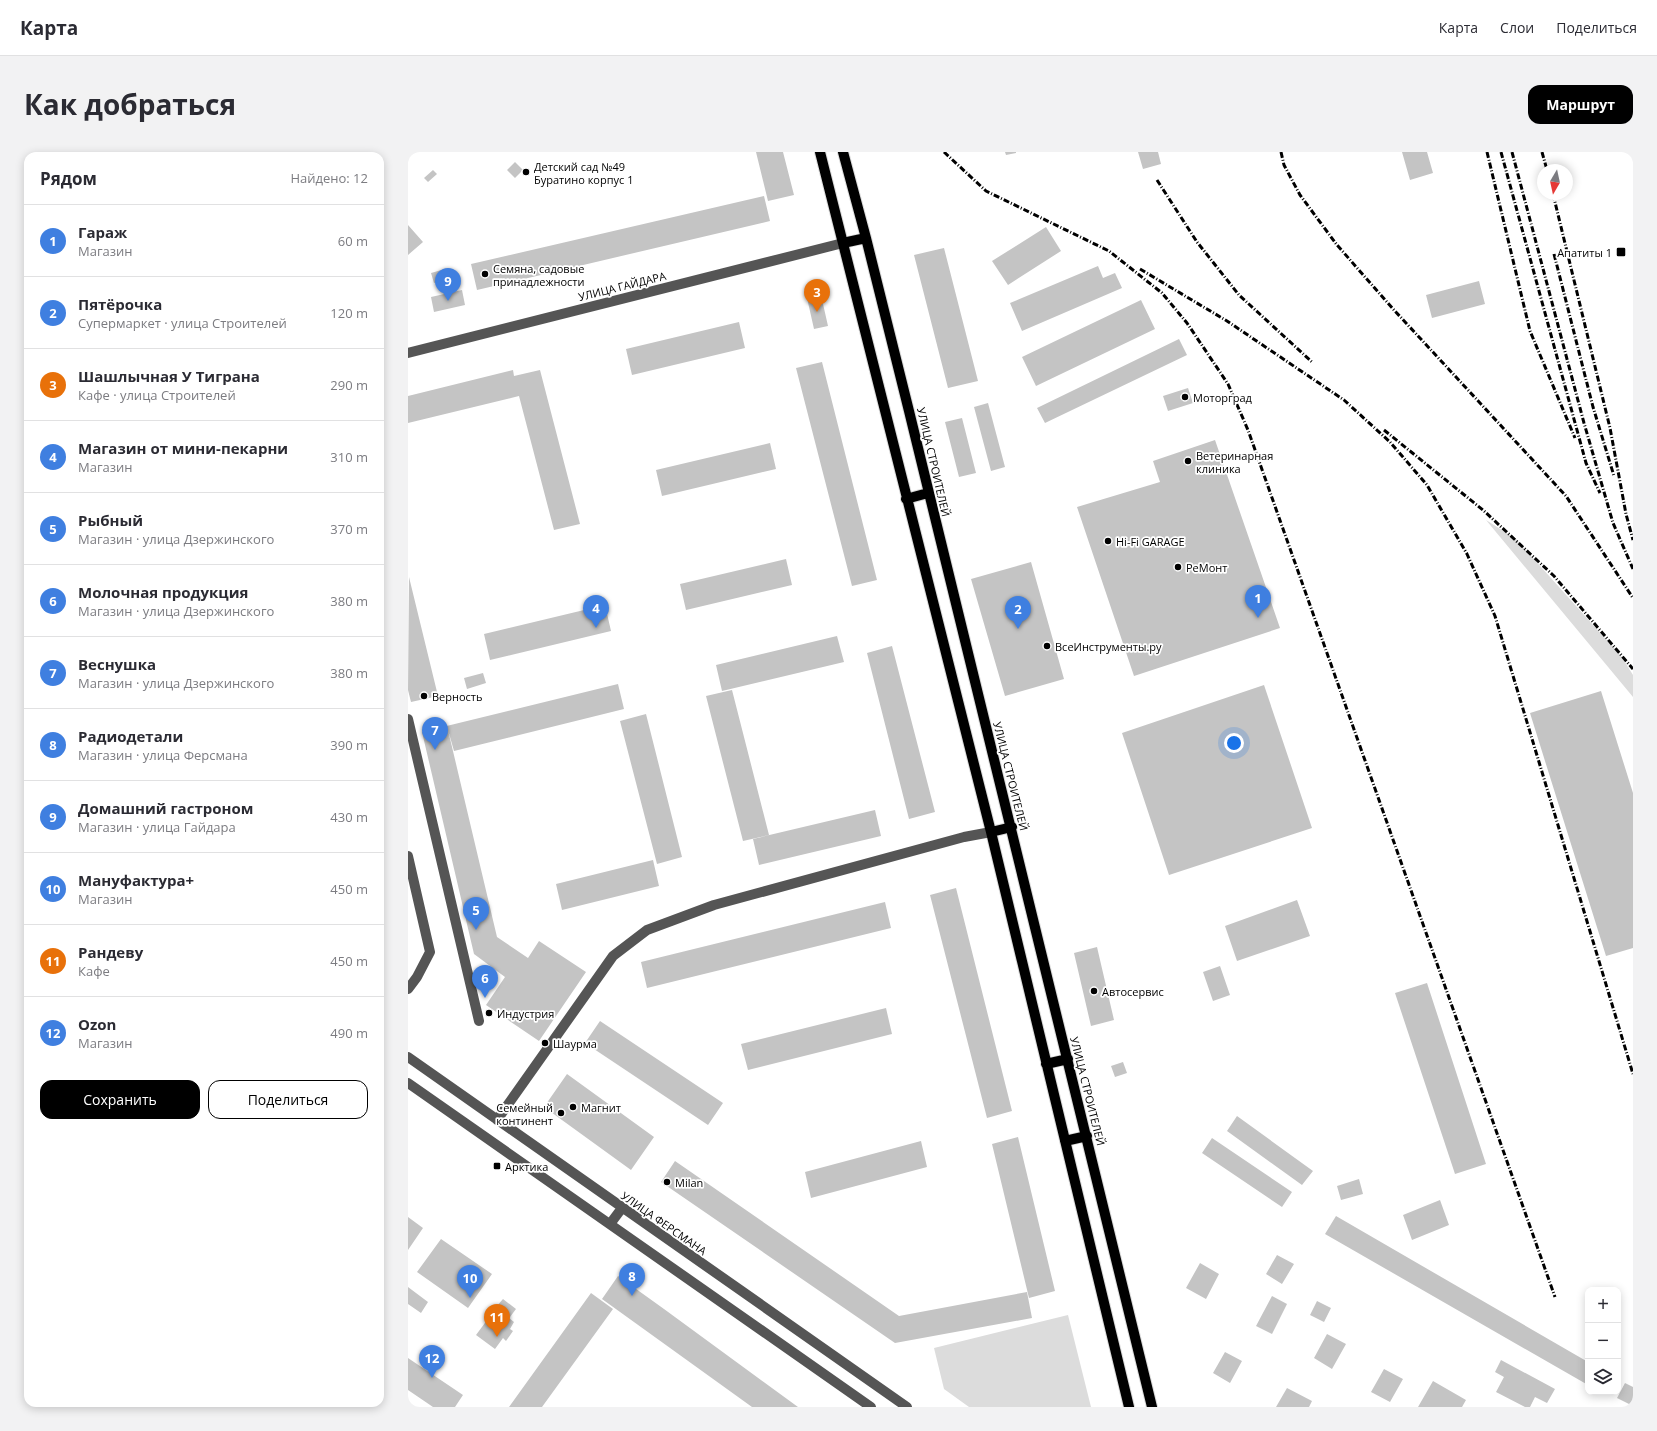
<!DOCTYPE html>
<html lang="ru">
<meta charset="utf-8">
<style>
body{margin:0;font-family:"Open Sans",sans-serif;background:#f2f2f3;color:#2b2b33}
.controls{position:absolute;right:12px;bottom:12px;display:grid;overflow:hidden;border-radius:8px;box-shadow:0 2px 10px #0003}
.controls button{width:36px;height:36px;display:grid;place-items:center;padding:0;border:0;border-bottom:1px solid #e1e1e2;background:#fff;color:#2b2b33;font:20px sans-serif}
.compass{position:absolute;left:1129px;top:12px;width:36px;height:36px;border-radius:50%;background:#fff;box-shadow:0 2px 10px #0003;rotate:189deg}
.you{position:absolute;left:826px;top:591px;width:14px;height:14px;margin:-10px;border:3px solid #fff;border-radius:50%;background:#1a73e8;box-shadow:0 0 0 6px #1a73e833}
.badge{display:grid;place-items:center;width:26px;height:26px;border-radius:50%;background:#000;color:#fff;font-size:13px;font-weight:700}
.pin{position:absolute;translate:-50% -33px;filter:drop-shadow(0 1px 2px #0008)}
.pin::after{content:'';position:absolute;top:21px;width:14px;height:12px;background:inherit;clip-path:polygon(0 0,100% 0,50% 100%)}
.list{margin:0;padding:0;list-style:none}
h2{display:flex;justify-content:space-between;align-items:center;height:52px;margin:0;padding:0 16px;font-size:17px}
h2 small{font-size:13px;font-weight:400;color:#7c7c81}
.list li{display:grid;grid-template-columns:26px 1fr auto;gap:12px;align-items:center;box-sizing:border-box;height:72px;padding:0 16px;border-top:1px solid #e1e1e2}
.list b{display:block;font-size:15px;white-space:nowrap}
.list p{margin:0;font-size:13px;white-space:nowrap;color:#7c7c81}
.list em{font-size:13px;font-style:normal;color:#7c7c81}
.actions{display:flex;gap:8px;padding:12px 16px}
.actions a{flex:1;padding:9px 0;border:1px solid #000;border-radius:12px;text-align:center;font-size:14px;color:#000}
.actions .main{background:#000;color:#fff}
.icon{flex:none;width:22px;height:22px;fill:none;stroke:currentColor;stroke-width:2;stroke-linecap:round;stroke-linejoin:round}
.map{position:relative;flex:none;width:1225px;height:1255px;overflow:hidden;border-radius:12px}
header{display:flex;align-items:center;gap:24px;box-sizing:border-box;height:56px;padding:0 20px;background:#fff;border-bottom:1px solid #e1e1e2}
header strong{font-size:19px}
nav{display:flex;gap:22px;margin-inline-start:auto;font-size:14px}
.intro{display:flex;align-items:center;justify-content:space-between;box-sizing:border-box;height:96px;padding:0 24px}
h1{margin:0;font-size:28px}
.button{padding:10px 18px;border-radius:12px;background:#000;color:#fff;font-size:14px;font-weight:700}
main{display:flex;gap:24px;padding:0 24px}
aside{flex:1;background:#fff;border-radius:12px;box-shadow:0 2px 10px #0003}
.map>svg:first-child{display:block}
.green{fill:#dcdcdc}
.building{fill:#c4c4c4}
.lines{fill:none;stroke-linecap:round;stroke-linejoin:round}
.major-casing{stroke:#dbdbdb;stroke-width:12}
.minor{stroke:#555;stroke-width:10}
.major{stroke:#000;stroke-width:10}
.rail{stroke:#000;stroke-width:3;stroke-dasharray:6 2 1 2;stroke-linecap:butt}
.poi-dot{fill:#000;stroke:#fff;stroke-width:1.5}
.labels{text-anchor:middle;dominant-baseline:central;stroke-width:3.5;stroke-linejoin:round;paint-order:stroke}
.poi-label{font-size:11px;fill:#000;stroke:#fff;text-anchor:start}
.street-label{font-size:11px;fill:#000;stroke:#fff}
</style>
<header>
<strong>Карта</strong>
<nav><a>Карта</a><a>Слои</a><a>Поделиться</a></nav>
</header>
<div class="intro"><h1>Как добраться</h1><a class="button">Маршрут</a></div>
<main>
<aside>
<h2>Рядом<small>Найдено: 12</small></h2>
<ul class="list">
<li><span class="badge" style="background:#3f7fe0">1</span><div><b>Гараж</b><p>Магазин</p></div><em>60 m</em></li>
<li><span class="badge" style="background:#3f7fe0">2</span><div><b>Пятёрочка</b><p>Супермаркет · улица Строителей</p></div><em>120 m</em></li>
<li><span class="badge" style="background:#e8710a">3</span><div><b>Шашлычная У Тиграна</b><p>Кафе · улица Строителей</p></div><em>290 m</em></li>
<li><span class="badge" style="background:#3f7fe0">4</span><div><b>Магазин от мини-пекарни</b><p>Магазин</p></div><em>310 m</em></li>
<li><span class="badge" style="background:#3f7fe0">5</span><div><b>Рыбный</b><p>Магазин · улица Дзержинского</p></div><em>370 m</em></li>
<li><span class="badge" style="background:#3f7fe0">6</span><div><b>Молочная продукция</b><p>Магазин · улица Дзержинского</p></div><em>380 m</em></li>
<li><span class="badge" style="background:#3f7fe0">7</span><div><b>Веснушка</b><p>Магазин · улица Дзержинского</p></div><em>380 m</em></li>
<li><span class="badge" style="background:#3f7fe0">8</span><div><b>Радиодетали</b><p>Магазин · улица Ферсмана</p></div><em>390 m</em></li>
<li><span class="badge" style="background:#3f7fe0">9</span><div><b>Домашний гастроном</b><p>Магазин · улица Гайдара</p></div><em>430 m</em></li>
<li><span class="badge" style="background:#3f7fe0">10</span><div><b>Мануфактура+</b><p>Магазин</p></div><em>450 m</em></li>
<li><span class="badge" style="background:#e8710a">11</span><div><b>Рандеву</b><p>Кафе</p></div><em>450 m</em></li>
<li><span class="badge" style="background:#3f7fe0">12</span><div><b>Ozon</b><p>Магазин</p></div><em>490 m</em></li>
</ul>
<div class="actions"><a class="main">Сохранить</a><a>Поделиться</a></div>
</aside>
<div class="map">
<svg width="1225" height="1255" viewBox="0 0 1225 1255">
<rect width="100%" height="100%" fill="#fff"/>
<path class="green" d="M1078,368l30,19 105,117 12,19v22z
M660,1163l23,92h-122l-25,-18 -10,-41z"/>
<path class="building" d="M348,0h27l11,43 -26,6z
M597,0h11v1l-10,2z
M730,0h20l3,12 -18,5z
M994,0h25l6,21 -23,7z
M107,10l8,8 -8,8 -8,-8z
M25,18l4,4 -9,8 -4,-4z
M356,44l6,25 -293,69 -6,-26z
M0,73l15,17 -15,13z
M638,75l15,24 -53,34 -16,-24z
M536,96l34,133 -30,7 -34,-133z
M690,114l5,12 12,-5 7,15 -100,43 -12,-28z
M37,117l3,9 -14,5 -3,-10z
M1071,129l6,23 -53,14 -6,-23z
M54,138l3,15 -31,7 -3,-15z
M413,143l7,31 -14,3 -7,-31z
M733,148l14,29 -119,57 -14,-29z
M331,170l6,26 -113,27 -6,-26z
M771,187l8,16 -142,68 -8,-15z
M414,210l55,218 -25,6 -56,-218z
M105,218l1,6 26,-6 40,154 -26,6 -35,-134 -111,27v-27z
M780,236l5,15 -25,8 -5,-15z
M580,251l17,64 -14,4 -17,-64z
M554,266l14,55 -17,4 -14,-55z
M807,288l65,188 -146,48 -57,-169 83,-25 -7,-21z
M362,291l6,26 -114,27 -6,-26z
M378,407l6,26 -106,25 -6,-26z
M623,410l33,117 -59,17 -34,-117z
M1,425l29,119 -27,6 -3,-12z
M197,453l6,26 -121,29 -6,-26z
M429,484l7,26 -122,29 -6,-26z
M484,494l43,166 -26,7 -42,-166z
M75,521l3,10 -19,6 -3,-11z
M210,532l6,25 -170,42 -6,-21 49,207 31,21 11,-17 47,31 -47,69 -53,-36 19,-28 -31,-23 -52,-222z
M856,533l48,143 -143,47 -47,-142z
M324,538l37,145 -26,6 -37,-145z
M1193,539l32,102v155l-27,8 -76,-243z
M238,562l36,143 -25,7 -37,-143z
M467,658l6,26 -122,29 -6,-26z
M245,708l6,26 -97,24 -6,-26z
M548,736l56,223 -25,7 -57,-223z
M889,748l13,36 -73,25 -12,-35z
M477,750l6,26 -244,60 -6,-26z
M689,795l17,73 -23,6 -17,-73z
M812,814l10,29 -17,6 -10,-29z
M1019,831l59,181 -31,10 -60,-181z
M478,856l6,26 -144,36 -7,-26z
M192,869l123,82 -15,22 -123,-82z
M715,910l4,11 -12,4 -4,-11z
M159,922l87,63 -23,33 -87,-63z
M829,964l76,55 -11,14 -75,-54z
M610,985l37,154 -26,7 -37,-154z
M804,986l80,54 -10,15 -80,-54z
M513,989l6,26 -116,31 -6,-26z
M267,1009l224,155 128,-24 5,26 -137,25 -234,-161z
M951,1027l4,15 -22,6 -4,-14z
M1032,1048l9,25 -37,15 -9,-25z
M928,1064l252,146v23l-263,-151z
M0,1065l15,11 -15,22z
M33,1087l51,35 -24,34 -51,-36z
M869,1103l17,9 -12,20 -16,-10z
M792,1111l19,11 -13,25 -20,-11z
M210,1124l46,33 134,98h-46l-150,-108z
M0,1135l20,15 -7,11 -13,-9z
M183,1141l22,16 -71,98h-33z
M864,1144l15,8 -15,30 -16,-8z
M95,1147l13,10 -6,8 -14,-10z
M909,1149l14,7 -7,14 -14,-7z
M88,1156l18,14 -4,7 3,2 -7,10 -3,-3 -8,11 -19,-14z
M919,1182l19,10 -14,25 -18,-11z
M817,1200l17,9 -12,22 -17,-10z
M0,1206l55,37 -8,12h-22l-25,-17z
M1093,1208l54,29 -8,14 -12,-6 -5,10h-5l-29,-15 8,-15 -9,-5z
M976,1217l19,10 -13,23 -19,-10z
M1025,1229l33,19 -4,7h-44z
M1217,1231l8,4v19l-16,-8z
M879,1236l25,13 -3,6h-33z"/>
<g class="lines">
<defs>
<path id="major" d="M412,0l171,680 138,575
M435,0l23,86 43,173 243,996
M435,91l23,-5
M498,347l22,-6
M583,680l21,-5
M638,912l22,-5
M657,989l22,-5"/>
</defs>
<use href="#major" class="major-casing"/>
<path class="minor" d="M0,201l435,-110
M0,567l71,302
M0,704l22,96 -13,25 -9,12
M0,905l499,350
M0,931l463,324
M89,968l116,-164 34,-26 67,-25 250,-68 27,-5
M202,1072l12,-16"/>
<use href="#major" class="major"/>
<path class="rail" d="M536,0l42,39 123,60 53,42 25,30 41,61 20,46 307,867
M873,0l3,13 16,30 37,50 57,65 172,186 67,102
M1079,0l43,179 45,107
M1093,0l85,311 14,30
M1104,0l72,271 29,100 20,46
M1134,0l5,18
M749,28l40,62 42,53 73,67
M1145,42l57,234 16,86 7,26
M1146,102l39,153 21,69
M732,117l87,52 117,79 46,42 37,43 40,69 28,62 138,458
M976,278l99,80 71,66 79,93"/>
</g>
<g class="poi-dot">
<circle cx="118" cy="20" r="4"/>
<rect x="1208" y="95" width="10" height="10" rx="2"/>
<circle cx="77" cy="122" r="4"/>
<circle cx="777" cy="245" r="4"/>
<circle cx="780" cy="309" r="4"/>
<circle cx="700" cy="389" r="4"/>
<circle cx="770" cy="415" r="4"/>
<circle cx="639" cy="494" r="4"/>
<circle cx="16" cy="544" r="4"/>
<circle cx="686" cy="839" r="4"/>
<circle cx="81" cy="861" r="4"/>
<circle cx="137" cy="891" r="4"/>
<circle cx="165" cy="955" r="4"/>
<circle cx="153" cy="961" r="4"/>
<rect x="85" y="1010" width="8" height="8" rx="2"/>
<circle cx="259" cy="1030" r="4"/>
</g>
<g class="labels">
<g class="poi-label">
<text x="126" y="14">Детский сад №49<tspan x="126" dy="13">Буратино корпус 1</tspan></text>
<text x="1204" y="100" text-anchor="end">Апатиты 1</text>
<text x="85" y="116">Семяна, садовые<tspan x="85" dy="13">принадлежности</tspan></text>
<text x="785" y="245">Моторград</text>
<text x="788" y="303">Ветеринарная<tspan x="788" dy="13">клиника</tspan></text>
<text x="708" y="389">Hi-Fi GARAGE</text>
<text x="778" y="415">РеМонт</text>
<text x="647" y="494">ВсеИнструменты.ру</text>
<text x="24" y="544">Верность</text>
<text x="694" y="839">Автосервис</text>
<text x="89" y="861">Индустрия</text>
<text x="145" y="891">Шаурма</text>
<text x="145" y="955" text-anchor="end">Семейный<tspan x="145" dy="13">континент</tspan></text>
<text x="173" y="955">Магнит</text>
<text x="97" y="1014">Арктика</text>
<text x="267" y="1030">Milan</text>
</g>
<g class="street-label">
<text transform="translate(214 134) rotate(-14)">УЛИЦА ГАЙДАРА</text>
<text transform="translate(526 310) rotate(77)">УЛИЦА СТРОИТЕЛЕЙ</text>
<text transform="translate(603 624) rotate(76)">УЛИЦА СТРОИТЕЛЕЙ</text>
<text transform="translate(680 939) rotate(76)">УЛИЦА СТРОИТЕЛЕЙ</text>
<text transform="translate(256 1071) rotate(35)">УЛИЦА ФЕРСМАНА</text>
</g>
</g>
</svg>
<div class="controls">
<button>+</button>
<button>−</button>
<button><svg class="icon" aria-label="layers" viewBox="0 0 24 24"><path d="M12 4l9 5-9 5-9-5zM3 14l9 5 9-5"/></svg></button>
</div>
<svg class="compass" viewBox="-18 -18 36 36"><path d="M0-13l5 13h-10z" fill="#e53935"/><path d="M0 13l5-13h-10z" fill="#7c7c81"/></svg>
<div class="you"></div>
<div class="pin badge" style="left:850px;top:466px;background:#3f7fe0">1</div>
<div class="pin badge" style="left:610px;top:477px;background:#3f7fe0">2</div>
<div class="pin badge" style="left:409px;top:160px;background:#e8710a">3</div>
<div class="pin badge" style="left:188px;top:476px;background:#3f7fe0">4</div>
<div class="pin badge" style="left:68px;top:778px;background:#3f7fe0">5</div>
<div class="pin badge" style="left:77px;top:846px;background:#3f7fe0">6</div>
<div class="pin badge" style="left:27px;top:598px;background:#3f7fe0">7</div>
<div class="pin badge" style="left:224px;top:1144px;background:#3f7fe0">8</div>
<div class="pin badge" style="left:40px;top:149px;background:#3f7fe0">9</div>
<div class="pin badge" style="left:62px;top:1146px;background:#3f7fe0">10</div>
<div class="pin badge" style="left:89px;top:1185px;background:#e8710a">11</div>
<div class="pin badge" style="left:24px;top:1226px;background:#3f7fe0">12</div>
</div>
</main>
